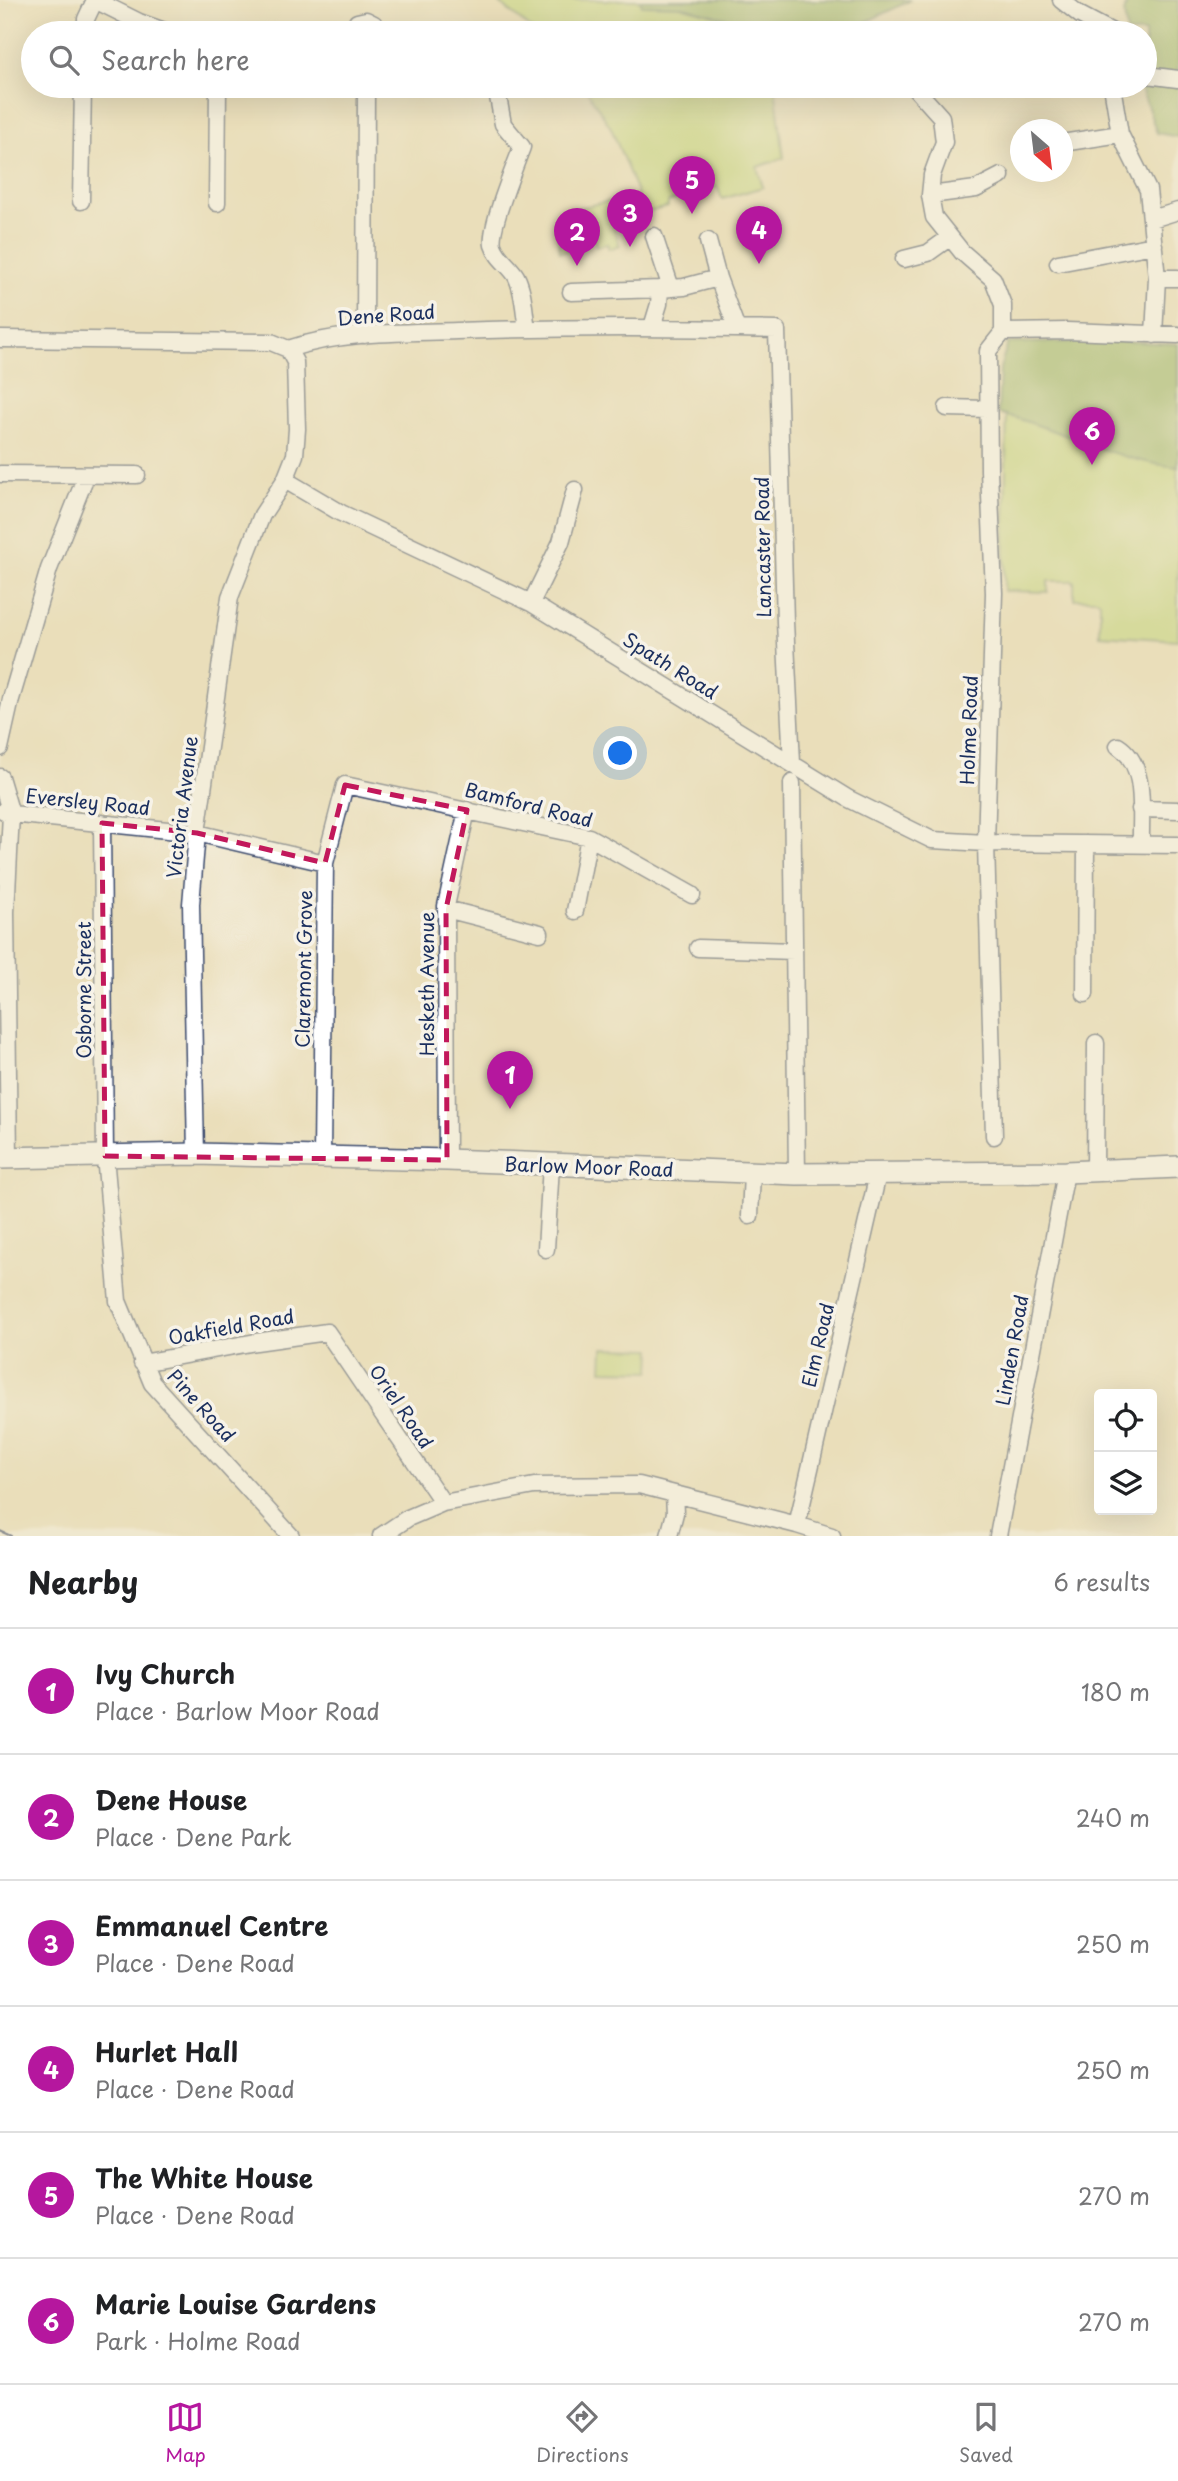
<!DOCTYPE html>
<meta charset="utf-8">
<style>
body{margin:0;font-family:"Playpen Sans",sans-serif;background:#f2f2f2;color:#202124}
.controls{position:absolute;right:21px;bottom:21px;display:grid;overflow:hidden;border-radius:7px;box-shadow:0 7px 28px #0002}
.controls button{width:63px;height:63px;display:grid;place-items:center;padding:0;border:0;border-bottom:2px solid #e0e0e0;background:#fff;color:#202124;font:35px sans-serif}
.compass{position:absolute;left:1010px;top:119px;width:63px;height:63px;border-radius:50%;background:#fff;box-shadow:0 7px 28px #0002;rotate:152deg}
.you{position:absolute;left:621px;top:754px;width:24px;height:24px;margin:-18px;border:5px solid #fff;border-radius:50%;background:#1a73e8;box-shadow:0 0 0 10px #1a73e833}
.badge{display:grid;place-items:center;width:46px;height:46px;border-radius:50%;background:#b5179e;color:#fff;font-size:23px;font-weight:700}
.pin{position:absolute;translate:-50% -58px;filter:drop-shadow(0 2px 4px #0008)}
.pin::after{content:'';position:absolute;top:37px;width:24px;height:21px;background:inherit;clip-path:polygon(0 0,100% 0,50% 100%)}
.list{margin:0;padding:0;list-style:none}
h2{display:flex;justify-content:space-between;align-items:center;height:91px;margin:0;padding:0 28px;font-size:30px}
h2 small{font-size:23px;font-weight:400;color:#757577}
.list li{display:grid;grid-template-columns:46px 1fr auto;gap:21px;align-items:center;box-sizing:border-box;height:126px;padding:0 28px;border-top:2px solid #e0e0e0}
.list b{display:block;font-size:26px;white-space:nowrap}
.list p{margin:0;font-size:23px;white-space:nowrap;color:#757577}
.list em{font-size:23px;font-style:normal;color:#757577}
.icon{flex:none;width:38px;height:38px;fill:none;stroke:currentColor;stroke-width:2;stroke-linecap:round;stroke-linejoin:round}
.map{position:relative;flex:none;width:1178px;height:1536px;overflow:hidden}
.search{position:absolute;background:#fff;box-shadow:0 7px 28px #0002;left:21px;right:21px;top:21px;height:77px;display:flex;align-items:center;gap:18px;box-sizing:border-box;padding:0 24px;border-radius:38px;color:#757577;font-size:26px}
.sheet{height:847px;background:#fff}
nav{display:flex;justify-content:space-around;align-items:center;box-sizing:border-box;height:98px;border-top:2px solid #e0e0e0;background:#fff;font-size:19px;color:#757577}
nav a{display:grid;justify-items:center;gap:4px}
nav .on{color:#b5179e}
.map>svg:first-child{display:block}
.green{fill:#bfd579;stroke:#6d826c;stroke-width:2}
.forest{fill:#97b669;stroke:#597264;stroke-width:2}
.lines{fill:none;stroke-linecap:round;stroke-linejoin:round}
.minor-casing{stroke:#3a496c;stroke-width:19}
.major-casing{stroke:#3a496c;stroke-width:24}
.minor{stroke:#fff;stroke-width:16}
.major{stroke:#fff;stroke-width:21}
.tram{stroke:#1b2f5e;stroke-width:2}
.marked{fill:none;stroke:#c2185b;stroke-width:5;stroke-dasharray:14 9;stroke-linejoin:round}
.labels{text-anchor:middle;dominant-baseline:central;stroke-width:7;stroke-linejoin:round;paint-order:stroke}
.street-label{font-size:19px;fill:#1b2f5e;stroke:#f7f3e8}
</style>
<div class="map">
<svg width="1178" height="1536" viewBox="0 0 1178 1536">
<rect width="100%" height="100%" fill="#f7f3e8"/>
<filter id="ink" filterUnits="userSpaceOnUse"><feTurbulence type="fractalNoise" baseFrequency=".0143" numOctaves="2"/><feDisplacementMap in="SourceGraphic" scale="14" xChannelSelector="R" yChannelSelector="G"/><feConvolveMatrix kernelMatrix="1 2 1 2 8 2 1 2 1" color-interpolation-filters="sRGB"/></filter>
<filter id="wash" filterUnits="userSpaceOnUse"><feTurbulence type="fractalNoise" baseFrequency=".00686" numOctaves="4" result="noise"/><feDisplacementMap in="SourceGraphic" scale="28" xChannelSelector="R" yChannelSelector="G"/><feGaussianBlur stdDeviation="1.57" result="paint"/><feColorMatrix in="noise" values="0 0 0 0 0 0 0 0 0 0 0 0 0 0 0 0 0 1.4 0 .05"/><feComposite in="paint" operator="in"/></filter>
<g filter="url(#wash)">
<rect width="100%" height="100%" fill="#eadeba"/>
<path class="green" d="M496,0h260l9,33h-229z
M584,86h191l9,72 -27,9 6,20 -41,12 -5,-13 -49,16v5l-56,14 8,25 -12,3v-5l-12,2 -2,-8 -13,2v8l-21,4 -3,-23 6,-18 75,-16 -27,-67z
M1008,343l170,6v291l-78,-5v-34l-3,-2h-23v-18h-26v11l-44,-1z
M603,1348l49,1 -1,22 -49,-1z"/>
<path class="forest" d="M640,0h271l-45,22 -31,11h-88l-7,-11 -60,-16 -38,-1z
M1127,0h51v137l-21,-4 -17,-47h5v-53h-18l-3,-19z
M1120,341l58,3v123c-63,-5 -119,-39 -180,-54l2,-45 8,-25z"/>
</g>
<g filter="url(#ink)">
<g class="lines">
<defs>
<path id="minor" d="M1061,0l19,15 34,18
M85,33l1,-14 9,-19 44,22 31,11
M351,33l6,-11 9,-2 8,4 5,9
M1145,72l2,3 31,4
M496,86l7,38 19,23c-7,19 -33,81 -29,98 4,13 16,20 23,31 8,15 8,36 11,53
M1112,86l8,48 28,56 9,88 -3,57
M915,88l26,29 3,25 -12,33 -2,20 4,22 28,35 31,27 10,26v27
M1062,143l58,-9
M930,195l46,-6 25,-13
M81,201l2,-115
M217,203l1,-117
M1152,219l26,-8
M654,236l17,52
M708,241l10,37
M904,259l24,-6 21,-15
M1058,263l96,-18
M1157,278h21
M571,292l89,-3
M652,327l7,-23 1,-15 24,-2 34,-9 19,51
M1003,332l64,-1 111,4
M365,335l1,-249
M0,339l271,3 17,7c54,-18 112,-16 169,-18 107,-4 213,-4 320,-1l8,292 7,141
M288,349l7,13 2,67 -2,26 -10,25 56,33 190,90 318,196 83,41 54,3 192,2
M947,408l41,1
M0,474l137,1
M531,603l30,-61 14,-52
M1118,746c30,19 22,68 23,99
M0,748l11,-49 38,-130 37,-93
M0,777l11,37 -5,98 3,246
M792,783l5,391
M1140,809l38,1
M4,811l7,3 186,19 128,30
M102,823l3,333 13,145 34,82 139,153
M446,909l94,24
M575,911l14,-74
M698,948l96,3
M1085,994l1,-150
M994,1136l-8,-293 8,-250 -5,-123 -1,-119 15,-19
M196,1154l-5,-250 6,-71 33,-236 32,-82 23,-35
M322,1157l3,-294 20,-78 244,52 103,58
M447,1160l-1,-254 21,-96
M1095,1171l1,-128
M750,1216l2,-43
M546,1249l5,-84
M142,1363l114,-21 71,-10 116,171
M797,1525l81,-351
M381,1536l27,-18 35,-15 91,-17 105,-1 158,40 35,11
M669,1536l6,-23 -1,-19
M998,1536l68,-364"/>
<path id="major" d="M0,1158l196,-4 251,6 350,14 269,-2 112,-5"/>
</defs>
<use href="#minor" class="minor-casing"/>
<use href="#major" class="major-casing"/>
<use href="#minor" class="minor"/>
<use href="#major" class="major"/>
<path class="tram" d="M0,1531l11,5"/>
</g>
</g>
<path d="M0 0H1178V1536H0ZM345,785l122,25 -21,99 1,251 -342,-4 -3,-333 95,10 128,30z" fill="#eadeba" fill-opacity=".55" fill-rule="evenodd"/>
<path class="marked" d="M345,785l122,25 -21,99 1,251 -342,-4 -3,-333 95,10 128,30z"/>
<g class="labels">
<g class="street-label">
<text transform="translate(386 314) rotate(-4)">Dene Road</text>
<text transform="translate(762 547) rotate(-91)">Lancaster Road</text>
<text transform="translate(671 665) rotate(32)">Spath Road</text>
<text transform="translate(968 730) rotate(-88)">Holme Road</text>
<text transform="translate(88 801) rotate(6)">Eversley Road</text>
<text transform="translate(529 804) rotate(14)">Bamford Road</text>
<text transform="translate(181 807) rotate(-83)">Victoria Avenue</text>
<text transform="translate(303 969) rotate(-89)">Claremont Grove</text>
<text transform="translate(426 984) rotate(-90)">Hesketh Avenue</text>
<text transform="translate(83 990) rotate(-90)">Osborne Street</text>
<text transform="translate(589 1166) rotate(2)">Barlow Moor Road</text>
<text transform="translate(231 1326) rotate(-10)">Oakfield Road</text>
<text transform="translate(817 1345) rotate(-77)">Elm Road</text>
<text transform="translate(1011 1350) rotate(-80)">Linden Road</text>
<text transform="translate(202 1405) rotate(48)">Pine Road</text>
<text transform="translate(402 1406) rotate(56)">Oriel Road</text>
</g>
</g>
</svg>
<div class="controls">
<button><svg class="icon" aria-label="locate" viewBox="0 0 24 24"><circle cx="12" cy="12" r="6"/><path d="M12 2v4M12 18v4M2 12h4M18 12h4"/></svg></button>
<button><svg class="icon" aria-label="layers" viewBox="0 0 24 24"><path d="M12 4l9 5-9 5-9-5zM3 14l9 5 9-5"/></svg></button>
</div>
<svg class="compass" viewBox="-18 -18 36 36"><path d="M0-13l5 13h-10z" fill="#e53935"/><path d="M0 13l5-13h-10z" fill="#757577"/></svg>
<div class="you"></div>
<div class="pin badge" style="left:510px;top:1109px">1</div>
<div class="pin badge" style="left:577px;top:266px">2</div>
<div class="pin badge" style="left:630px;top:247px">3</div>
<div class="pin badge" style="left:759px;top:264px">4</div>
<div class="pin badge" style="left:692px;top:214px">5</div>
<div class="pin badge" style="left:1092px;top:465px">6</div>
<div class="search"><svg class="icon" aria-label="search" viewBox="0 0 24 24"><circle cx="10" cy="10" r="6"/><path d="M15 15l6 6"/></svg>Search here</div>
</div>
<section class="sheet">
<h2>Nearby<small>6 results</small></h2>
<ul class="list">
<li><span class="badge">1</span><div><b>Ivy Church</b><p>Place · Barlow Moor Road</p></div><em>180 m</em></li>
<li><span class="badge">2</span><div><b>Dene House</b><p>Place · Dene Park</p></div><em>240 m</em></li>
<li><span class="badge">3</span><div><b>Emmanuel Centre</b><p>Place · Dene Road</p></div><em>250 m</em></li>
<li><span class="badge">4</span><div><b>Hurlet Hall</b><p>Place · Dene Road</p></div><em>250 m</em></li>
<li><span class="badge">5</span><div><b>The White House</b><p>Place · Dene Road</p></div><em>270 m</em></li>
<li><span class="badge">6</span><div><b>Marie Louise Gardens</b><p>Park · Holme Road</p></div><em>270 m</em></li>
</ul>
</section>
<nav>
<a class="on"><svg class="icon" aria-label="map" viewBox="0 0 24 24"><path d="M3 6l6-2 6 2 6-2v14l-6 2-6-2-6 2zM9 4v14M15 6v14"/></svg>Map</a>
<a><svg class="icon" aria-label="directions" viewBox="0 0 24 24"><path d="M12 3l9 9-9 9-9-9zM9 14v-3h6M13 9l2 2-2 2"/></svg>Directions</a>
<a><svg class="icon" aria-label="saved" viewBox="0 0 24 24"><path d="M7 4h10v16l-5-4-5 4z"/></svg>Saved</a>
</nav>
